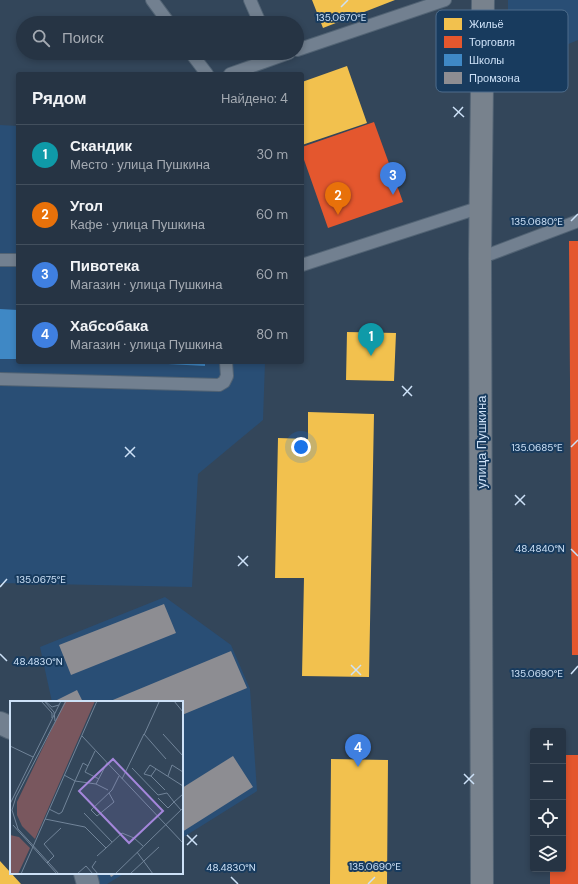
<!DOCTYPE html>
<html lang="ru">
<meta charset="utf-8">
<style>
body{margin:0;font-family:"DM Sans",sans-serif;background:#323f4f;color:#f1f3f6}
.controls{position:absolute;right:12px;bottom:12px;display:grid;overflow:hidden;border-radius:4px;box-shadow:0 2px 6px #0003}
.controls button{width:36px;height:36px;display:grid;place-items:center;padding:0;border:0;border-bottom:1px solid #424f5d;background:#263444;color:#f1f3f6;font:20px sans-serif}
.you{position:absolute;left:301px;top:447px;width:14px;height:14px;margin:-10px;border:3px solid #fff;border-radius:50%;background:#1a73e8;box-shadow:0 0 0 6px #1a73e833}
.badge{display:grid;place-items:center;width:26px;height:26px;border-radius:50%;background:#e69b98;color:#fff;font-size:13px;font-weight:700}
.pin{position:absolute;translate:-50% -33px;filter:drop-shadow(0 1px 2px #0008)}
.pin::after{content:'';position:absolute;top:21px;width:14px;height:12px;background:inherit;clip-path:polygon(0 0,100% 0,50% 100%)}
.list{margin:0;padding:0;list-style:none}
h2{display:flex;justify-content:space-between;align-items:center;height:52px;margin:0;padding:0 16px;font-size:17px}
h2 small{font-size:13px;font-weight:400;color:#a4aab2}
.list li{display:grid;grid-template-columns:26px 1fr auto;gap:12px;align-items:center;box-sizing:border-box;height:60px;padding:0 16px;border-top:1px solid #424f5d}
.list b{display:block;font-size:15px;white-space:nowrap}
.list p{margin:0;font-size:13px;white-space:nowrap;color:#a4aab2}
.list em{font-size:13px;font-style:normal;color:#a4aab2}
.icon{flex:none;width:22px;height:22px;fill:none;stroke:currentColor;stroke-width:2;stroke-linecap:round;stroke-linejoin:round}
.map{position:relative;flex:none;width:578px;height:884px;overflow:hidden}
.search{position:absolute;background:#263444;box-shadow:0 2px 6px #0003;left:16px;top:16px;width:288px;height:44px;display:flex;align-items:center;gap:10px;box-sizing:border-box;padding:0 14px;border-radius:22px;color:#a4aab2;font-size:15px}
.panel{position:absolute;background:#263444;box-shadow:0 2px 6px #0003;left:16px;top:72px;width:288px;height:292px;border-radius:4px}
.map>svg:first-child{display:block}
.built{fill:#294e75}
.homes{fill:#f2c14e}
.shops{fill:#e4572e}
.schools{fill:#3f88c5}
.industry{fill:#8d8d92}
.lines{fill:none;stroke-linecap:round;stroke-linejoin:round}
.lane-casing{stroke:#526374;stroke-width:14}
.street-casing{stroke:#526374;stroke-width:24}
.secondary-casing{stroke:#526374;stroke-width:24}
.lane{stroke:#728090;stroke-width:12}
.street{stroke:#728090;stroke-width:22}
.secondary{stroke:#78828d;stroke-width:22}
.ticks{fill:none;stroke:#cde1f7;stroke-width:1.5}
.labels{text-anchor:middle;dominant-baseline:central;stroke-width:4;stroke-linejoin:round;paint-order:stroke}
.street-label{font-size:13px;fill:#cde1f7;stroke:#183b5e}
.inset-road{fill:none;stroke:#718499;stroke-width:1}
.view{fill:#a486db;fill-opacity:0.15;stroke:#a486db;stroke-width:2}
.inset-edge{fill:none;stroke:#cde1f7;stroke-width:2}
.key{fill:#183b5e;stroke:#4e6d8c;stroke-width:1}
.key-label{font-size:11px;fill:#cde1f7}
.ticks-label{font-size:10px;text-anchor:middle;fill:#cde1f7;stroke:#183b5e;stroke-width:4;stroke-linejoin:round;paint-order:stroke}
</style>
<div class="map">
<svg width="578" height="884" viewBox="0 0 578 884">
<rect width="100%" height="100%" fill="#33465a"/>
<path class="built" d="M508,0h70v40l-70,29z
M0,125l18,1v236h247l-2,58 -65,54 -6,113 -192,-4z
M165,597l66,48 19,44 7,102 -75,47v-136h-130l-12,-55z
M90,873h35l-18,11h-15z"/>
<path class="homes" d="M312,0h83l-72,28z
M347,66l20,57 -65,22v-63z
M347,332l49,1 -2,48 -48,-1z
M308,412l66,2 -5,263 -67,-1 2,-98h-29l3,-140 30,1z
M331,759l57,1 -1,124h-57z
M0,861l21,23h-21z"/>
<path class="shops" d="M374,122l29,80 -75,26 -26,-74v-7z
M569,241h9v414h-6z
M563,755h15v129h-28v-15h13z"/>
<path class="schools" d="M0,309l18,1v49h-18z
M131,362h74v4z"/>
<path class="industry" d="M164,604l12,29 -105,42 -12,-30z
M231,651l16,37 -65,27v-13h-74z
M77,690l6,12h-28v-1z
M233,756l20,31 -71,45v-44z
M109,873h8l-6,4z"/>
<g class="lines">
<defs>
<path id="lane" d="M152,0l17,23
M250,0l10,23
M297,50l148,-50
M191,53l16,21
M230,74l59,-21
M480,258l98,-37
M0,260h18
M302,265l179,-58
M0,379l219,6 5,-3 3,-6 -1,-14"/>
<path id="street" d="M0,723l11,5
M85,873l3,11"/>
<path id="secondary" d="M482,884l-2,-626 3,-258"/>
</defs>
<use href="#lane" class="lane-casing"/>
<use href="#street" class="street-casing"/>
<use href="#secondary" class="secondary-casing"/>
<use href="#lane" class="lane"/>
<use href="#street" class="street"/>
<use href="#secondary" class="secondary"/>
</g>
<path class="ticks" d="M341,7l7,-7M453,107l11,10M454,117l9,-10M571,221l7,-7M402,386l10,10M403,396l9,-10M125,447l10,10M571,447l7,-7M125,457l10,-10M515,495l10,10M515,505l10,-10M571,549l7,7M238,556l10,10M238,566l10,-10M0,587l7,-8M0,654l7,7M351,665l10,10M571,674l7,-8M351,675l10,-10M464,774l10,10M464,784l10,-10M187,835l10,10M187,845l10,-10M231,877l7,7M368,884l7,-7"/>
<g class="labels">
<g class="street-label">
<text transform="translate(481 442) rotate(-90)">улица Пушкина</text>
</g>
</g>
<g transform="translate(10 701)">
<rect width="173" height="173" fill="#33465a"/>
<path d="M55,0h30l-60,138 -13,-13 -5,-11v-13zM0,134l9,2 11,11 -12,26h-8z" fill="#79575e"/>
<path class="inset-road" d="M31,0l11,12v5M34,0l10,11 1,9M35,0l7,6 7,-2M164,0l9,11M153,33l20,22M134,34l15,-33M72,35l101,107M0,45l23,11M85,50l-10,21 14,7M97,62l-11,21 12,6M78,65l-5,-3 -8,18 21,3M122,67l26,27 9,-2 7,9 -6,6 -10,-10M146,68l-5,7 14,14M141,75l-7,-2 6,-9 33,21M158,75l4,-11 11,7M112,78l22,-45 22,25M99,92l5,9 -17,14 -6,-6 21,-20 7,-14M0,103l51,-103M39,108l10,5 3,-2 13,-31 -11,-6M171,109l-7,-8 9,-8M74,112l28,29M35,118l40,8 21,21 16,-15 12,5 9,8M3,124l44,49M127,151l16,22M87,155l9,-8M86,160l-4,6 6,7M37,162l7,-7 -10,-12 17,-16M11,173l76,-173M49,173l-41,-45 -6,-19 4,-13 50,-96M67,173l9,-8 7,8M105,173l68,-66M120,173l29,-27"/>
<path class="view" d="M103,58l50,52 -34,32 -50,-52z"/>
<rect width="173" height="173" class="inset-edge"/>
</g>
<rect x="436" y="10" width="132" height="82" rx="6" class="key"/>
<rect x="444" y="18" width="18" height="12" fill="#f2c14e"/>
<rect x="444" y="36" width="18" height="12" fill="#e4572e"/>
<rect x="444" y="54" width="18" height="12" fill="#3f88c5"/>
<rect x="444" y="72" width="18" height="12" fill="#8d8d92"/>
<g class="key-label">
<text x="469" y="28">Жильё</text>
<text x="469" y="46">Торговля</text>
<text x="469" y="64">Школы</text>
<text x="469" y="82">Промзона</text>
</g>
<g class="ticks-label">
<text x="341" y="21">135.0670°E</text>
<text x="537" y="225">135.0680°E</text>
<text x="537" y="451">135.0685°E</text>
<text x="540" y="552">48.4840°N</text>
<text x="41" y="583">135.0675°E</text>
<text x="38" y="665">48.4830°N</text>
<text x="537" y="677">135.0690°E</text>
<text x="375" y="870">135.0690°E</text>
<text x="231" y="871">48.4830°N</text>
</g>
</svg>
<div class="controls">
<button>+</button>
<button>−</button>
<button><svg class="icon" aria-label="locate" viewBox="0 0 24 24"><circle cx="12" cy="12" r="6"/><path d="M12 2v4M12 18v4M2 12h4M18 12h4"/></svg></button>
<button><svg class="icon" aria-label="layers" viewBox="0 0 24 24"><path d="M12 4l9 5-9 5-9-5zM3 14l9 5 9-5"/></svg></button>
</div>
<div class="you"></div>
<div class="pin badge" style="left:371px;top:356px;background:#0f9aa8">1</div>
<div class="pin badge" style="left:338px;top:215px;background:#e8710a">2</div>
<div class="pin badge" style="left:393px;top:195px;background:#3f7fe0">3</div>
<div class="pin badge" style="left:358px;top:767px;background:#3f7fe0">4</div>
<div class="search"><svg class="icon" aria-label="search" viewBox="0 0 24 24"><circle cx="10" cy="10" r="6"/><path d="M15 15l6 6"/></svg>Поиск</div>
<section class="panel">
<h2>Рядом<small>Найдено: 4</small></h2>
<ul class="list">
<li><span class="badge" style="background:#0f9aa8">1</span><div><b>Скандик</b><p>Место · улица Пушкина</p></div><em>30 m</em></li>
<li><span class="badge" style="background:#e8710a">2</span><div><b>Угол</b><p>Кафе · улица Пушкина</p></div><em>60 m</em></li>
<li><span class="badge" style="background:#3f7fe0">3</span><div><b>Пивотека</b><p>Магазин · улица Пушкина</p></div><em>60 m</em></li>
<li><span class="badge" style="background:#3f7fe0">4</span><div><b>Хабсобака</b><p>Магазин · улица Пушкина</p></div><em>80 m</em></li>
</ul>
</section>
</div>
